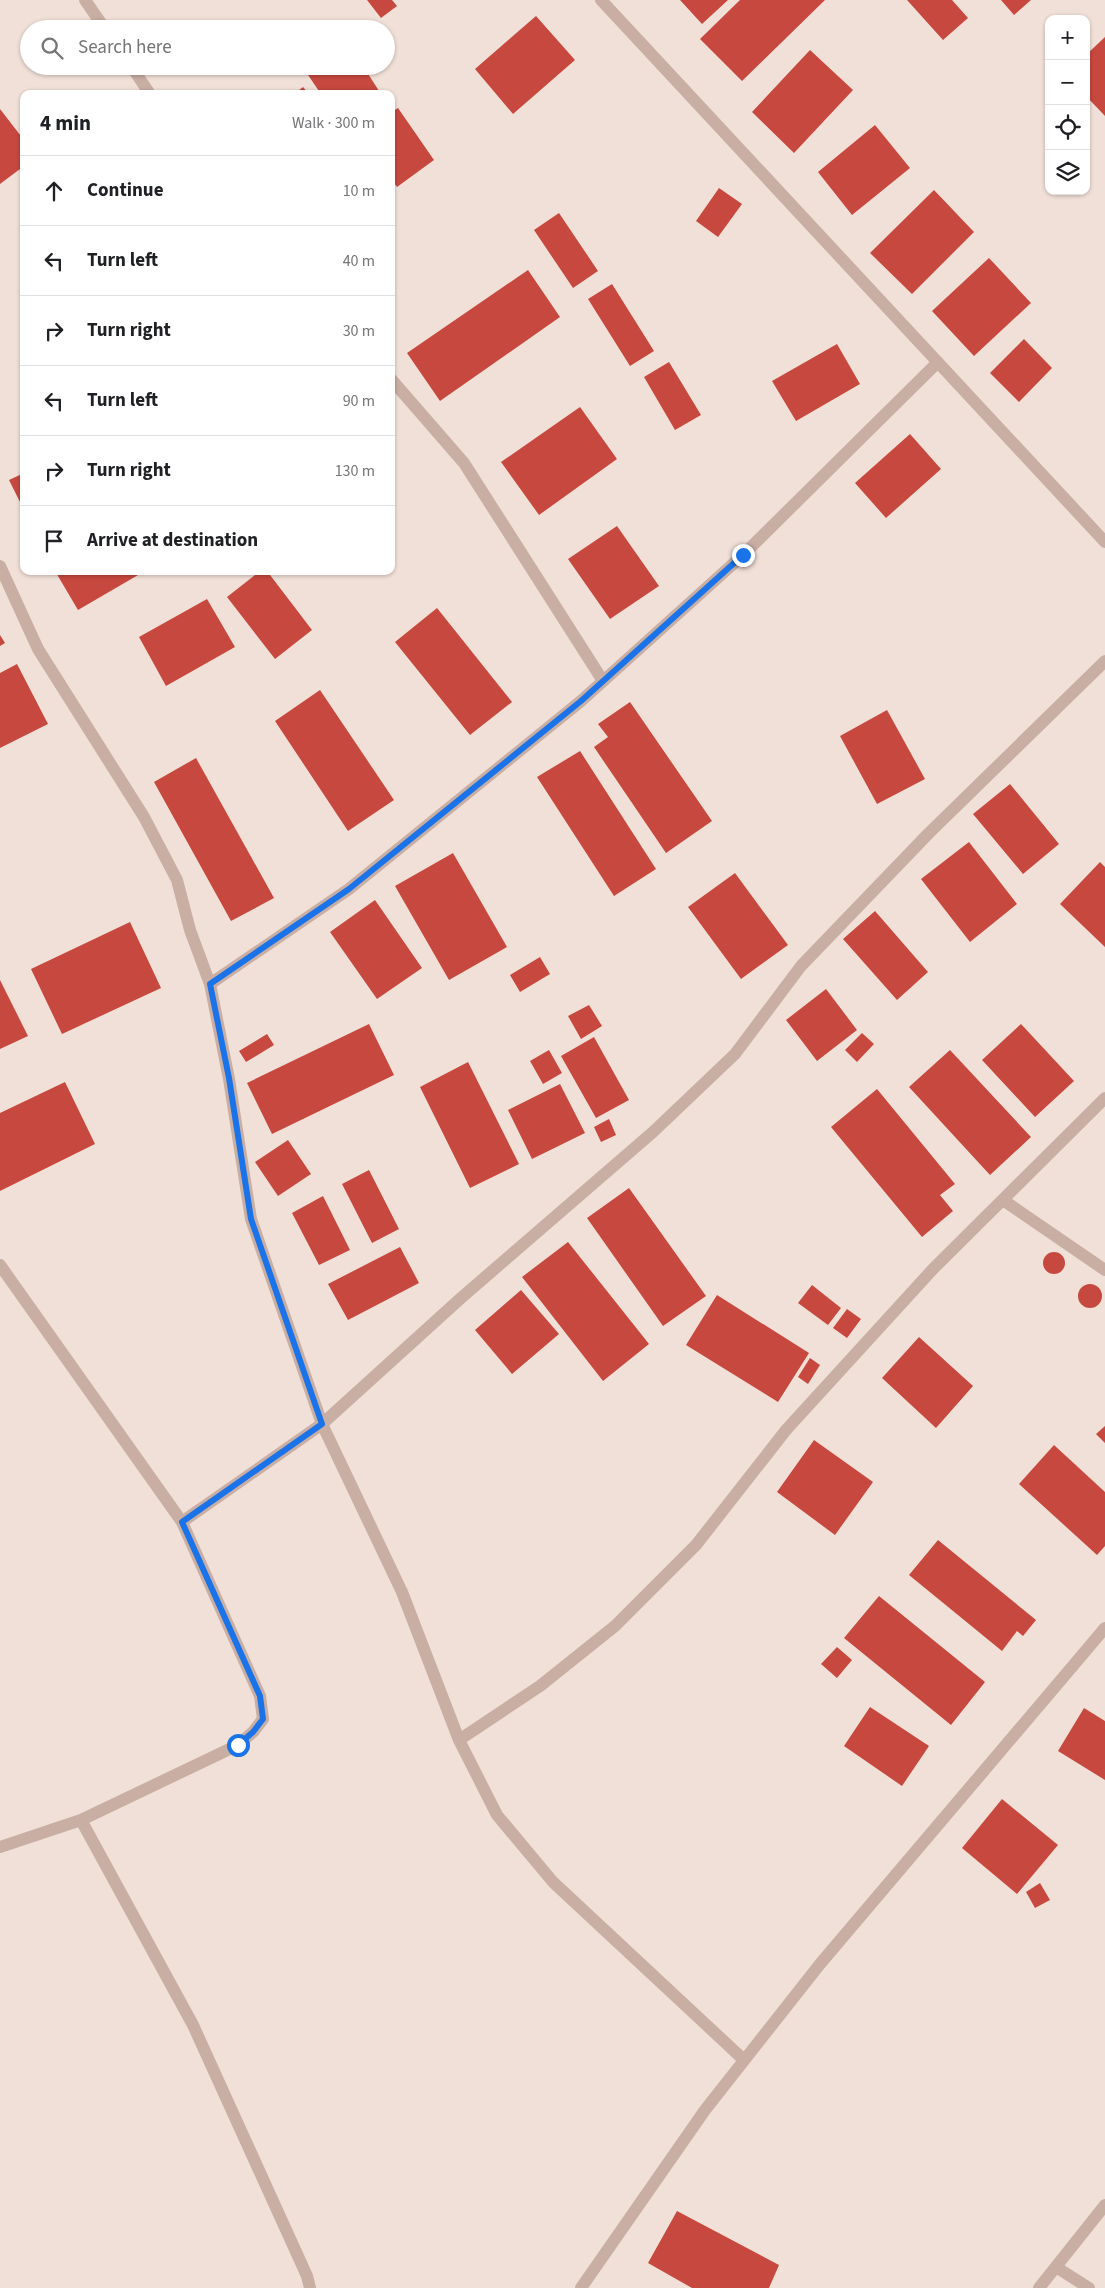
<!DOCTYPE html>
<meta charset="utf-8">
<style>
body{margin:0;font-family:"Source Sans 3",sans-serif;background:#f6f6f6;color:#202124}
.controls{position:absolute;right:15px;top:15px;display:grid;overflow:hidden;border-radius:10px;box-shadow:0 1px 4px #0004}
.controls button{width:45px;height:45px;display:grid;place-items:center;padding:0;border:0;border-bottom:1px solid #e0e0e0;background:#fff;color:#202124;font:25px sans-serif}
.stop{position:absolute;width:15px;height:15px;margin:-11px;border:4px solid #1a73e8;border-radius:50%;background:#fff}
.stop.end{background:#1a73e8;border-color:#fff;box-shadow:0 1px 5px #0008}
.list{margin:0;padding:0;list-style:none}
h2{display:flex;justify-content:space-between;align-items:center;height:65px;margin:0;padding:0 20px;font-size:21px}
h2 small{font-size:16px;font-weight:400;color:#757577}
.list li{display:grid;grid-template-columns:32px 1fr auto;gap:15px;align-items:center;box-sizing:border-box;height:70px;padding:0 20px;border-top:1px solid #e0e0e0}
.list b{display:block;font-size:19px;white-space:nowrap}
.list em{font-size:16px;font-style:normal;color:#757577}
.icon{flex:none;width:28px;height:28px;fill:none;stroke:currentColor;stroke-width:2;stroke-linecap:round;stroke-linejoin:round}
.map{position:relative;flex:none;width:1105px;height:2288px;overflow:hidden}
.search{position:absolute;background:#fff;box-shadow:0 1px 4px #0004;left:20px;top:20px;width:375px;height:55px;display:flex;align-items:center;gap:12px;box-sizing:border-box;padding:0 18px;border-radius:28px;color:#757577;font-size:19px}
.panel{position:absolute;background:#fff;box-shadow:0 1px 4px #0004;left:20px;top:90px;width:375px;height:485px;border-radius:10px}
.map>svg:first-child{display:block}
.building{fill:#c7483e}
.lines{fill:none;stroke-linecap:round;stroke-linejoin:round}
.street{stroke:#c9aea3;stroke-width:12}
.route{stroke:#1a73e8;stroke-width:6}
</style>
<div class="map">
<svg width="1105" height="2288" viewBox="0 0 1105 2288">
<rect width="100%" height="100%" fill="#f1e0d7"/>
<path class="building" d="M367,0h25l5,6 -16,12z
M680,0h48l-26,24z
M740,0h85l-83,81 -42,-42z
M907,0h45l16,18 -25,22z
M1001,0h30l-17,15z
M536,16l39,44 -62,54 -38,-45z
M1105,37v79l-19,-20v-41z
M810,50l43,40 -59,63 -42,-41z
M320,66h43l18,28h-60l-13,-19z
M303,87l6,7h-15z
M398,108l36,52 -37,27 -6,-8v-67z
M0,109l24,31v26l-24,18z
M875,125l35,43 -58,47 -34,-43z
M719,188l23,16 -24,33 -22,-16z
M934,190l40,42 -62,62 -42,-41z
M559,213l39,58 -25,17 -39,-58z
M989,258l42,45 -57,53 -42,-45z
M528,270l32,47 -120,84 -33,-48z
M612,284l42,67 -24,15 -42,-67z
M1024,339l28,29 -33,34 -29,-29z
M837,344l23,40 -64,37 -24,-40z
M669,362l32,53 -26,15 -31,-53z
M580,407l37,52 -78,56 -38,-53z
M910,434l31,35 -55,49 -31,-35z
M24,473v37l-15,-30z
M617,526l42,60 -49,33 -42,-60z
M55,571h90l-67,39z
M260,571h7l45,59 -37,29 -48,-62z
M207,599l28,48 -69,39 -27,-49z
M437,608l75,94 -42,33 -75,-93z
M0,635l5,8 -5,3z
M17,664l31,60 -48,24v-75z
M320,690l74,110 -46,31 -73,-110z
M630,702l82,119 -46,32 -72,-106 14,-10 -10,-13z
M887,710l38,69 -48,25 -37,-68z
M580,751l76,118 -42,27 -77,-119z
M196,758l78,140 -43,23 -77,-139z
M1010,784l49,60 -36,30 -50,-60z
M969,842l48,62 -47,38 -49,-63z
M453,853l54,94 -58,33 -54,-94z
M1100,862l5,5v80l-45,-43z
M735,873l53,72 -47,34 -53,-72z
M375,900l47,68 -45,31 -47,-67z
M875,911l53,61 -31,28 -54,-61z
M130,922l31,66 -99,46 -31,-65z
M540,957l10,17 -30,18 -10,-17z
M0,980l28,56 -28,13z
M826,989l31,41 -40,31 -31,-41z
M589,1005l13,21 -21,13 -13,-23z
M369,1024l25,51 -122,59 -25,-51z
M1021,1024l53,57 -39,36 -53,-57z
M862,1033l12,11 -17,18 -12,-12z
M267,1034l7,11 -28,17 -7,-11z
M594,1037l35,63 -33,18 -35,-62z
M549,1050l13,23 -19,11 -13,-23z
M950,1050l81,87 -41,38 -81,-88z
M468,1062l51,102 -49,24 -50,-101z
M65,1082l30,62 -95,47v-78z
M560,1084l25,49 -53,26 -24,-49z
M877,1089l78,95 -15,11 13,16 -31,26 -91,-110z
M609,1119l7,16 -15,7 -7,-15z
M288,1140l23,34 -33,22 -23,-34z
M369,1170l30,59 -27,14 -30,-59z
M629,1188l77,108 -43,30 -76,-108z
M323,1196l27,54 -31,15 -27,-52z
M568,1242l81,102 -46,37 -81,-104z
M400,1247l19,36 -71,37 -20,-36z
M1043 1263a11 11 0 1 1 22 0a11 11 0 1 1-22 0Z
M1078 1296a12 12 0 1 1 24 0a12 12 0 1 1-24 0Z
M812,1285l29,23 -13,17 -30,-22z
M521,1290l38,44 -47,40 -37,-44z
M717,1295l92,58 -31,49 -92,-57z
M847,1309l14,10 -14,19 -14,-10z
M919,1337l54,49 -37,42 -54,-50z
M810,1358l10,7 -12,19 -10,-7z
M1105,1426v17l-9,-9z
M814,1440l59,42 -38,53 -58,-43z
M1054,1445l51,47v54l-8,9 -78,-71z
M938,1540l98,80 -13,16 -6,-5 -15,20 -93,-76z
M879,1596l106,86 -34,43 -107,-87z
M837,1647l15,13 -15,18 -16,-14z
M870,1707l59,39 -27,40 -58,-40z
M1084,1708l21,13v59l-47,-29z
M1002,1799l56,46 -41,49 -55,-46z
M1040,1883l10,17 -15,8 -9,-16z
M677,2211l102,54 -10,23h-77l-44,-25z"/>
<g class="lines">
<path class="street" d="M85,0l20,29
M601,0l504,542
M131,66l19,28
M391,379l73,84 139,218
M0,566l38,83 106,168 33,63 13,50 20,54 19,95 22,140 71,205 80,168 57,148 38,75 56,67 191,178
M210,984l139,-95 232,-188 162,-146 195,-193
M1003,1200l102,70
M0,1265l182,257 78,174 3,23 -10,13 -15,13 -157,75 -81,27
M182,1522l140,-98 139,-126 192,-166 82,-78 66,-88 127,-132 177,-173
M459,1740l81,-54 75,-60 81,-81 90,-115 147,-161 172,-171
M81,1820l112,205 114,251 3,12
M1056,2267l33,21
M581,2288l124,-178 115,-146 285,-336
M1039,2288l66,-83"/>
</g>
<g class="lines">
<path class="route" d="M238,1745l15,-13 10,-13 -3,-23 -78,-174 140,-98 -71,-205 -22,-141 -19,-94 139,-95 232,-188 162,-146"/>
</g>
</svg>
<div class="controls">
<button>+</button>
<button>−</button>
<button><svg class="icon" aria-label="locate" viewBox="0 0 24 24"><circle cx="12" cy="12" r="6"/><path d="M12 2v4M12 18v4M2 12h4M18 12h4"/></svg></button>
<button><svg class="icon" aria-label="layers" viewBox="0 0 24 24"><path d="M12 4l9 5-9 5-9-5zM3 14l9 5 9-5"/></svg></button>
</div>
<div class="stop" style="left:238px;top:1745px"></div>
<div class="stop end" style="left:743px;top:555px"></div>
<div class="search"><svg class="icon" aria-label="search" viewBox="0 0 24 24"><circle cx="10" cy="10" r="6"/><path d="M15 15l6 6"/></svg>Search here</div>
<section class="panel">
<h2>4 min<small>Walk · 300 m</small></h2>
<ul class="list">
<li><svg class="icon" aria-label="ahead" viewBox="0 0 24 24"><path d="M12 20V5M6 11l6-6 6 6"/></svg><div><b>Continue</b></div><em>10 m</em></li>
<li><svg class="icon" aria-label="left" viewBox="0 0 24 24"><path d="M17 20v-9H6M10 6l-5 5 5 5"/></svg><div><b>Turn left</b></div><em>40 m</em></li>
<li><svg class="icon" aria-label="right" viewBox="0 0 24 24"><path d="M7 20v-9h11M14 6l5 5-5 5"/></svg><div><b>Turn right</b></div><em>30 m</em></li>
<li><svg class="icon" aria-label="left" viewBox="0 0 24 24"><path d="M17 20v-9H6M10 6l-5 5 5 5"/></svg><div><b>Turn left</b></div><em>90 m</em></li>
<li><svg class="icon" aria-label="right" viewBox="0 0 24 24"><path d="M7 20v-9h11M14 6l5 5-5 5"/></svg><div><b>Turn right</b></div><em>130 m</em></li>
<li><svg class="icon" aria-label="arrive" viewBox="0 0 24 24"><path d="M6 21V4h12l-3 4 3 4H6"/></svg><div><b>Arrive at destination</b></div></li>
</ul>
</section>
</div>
